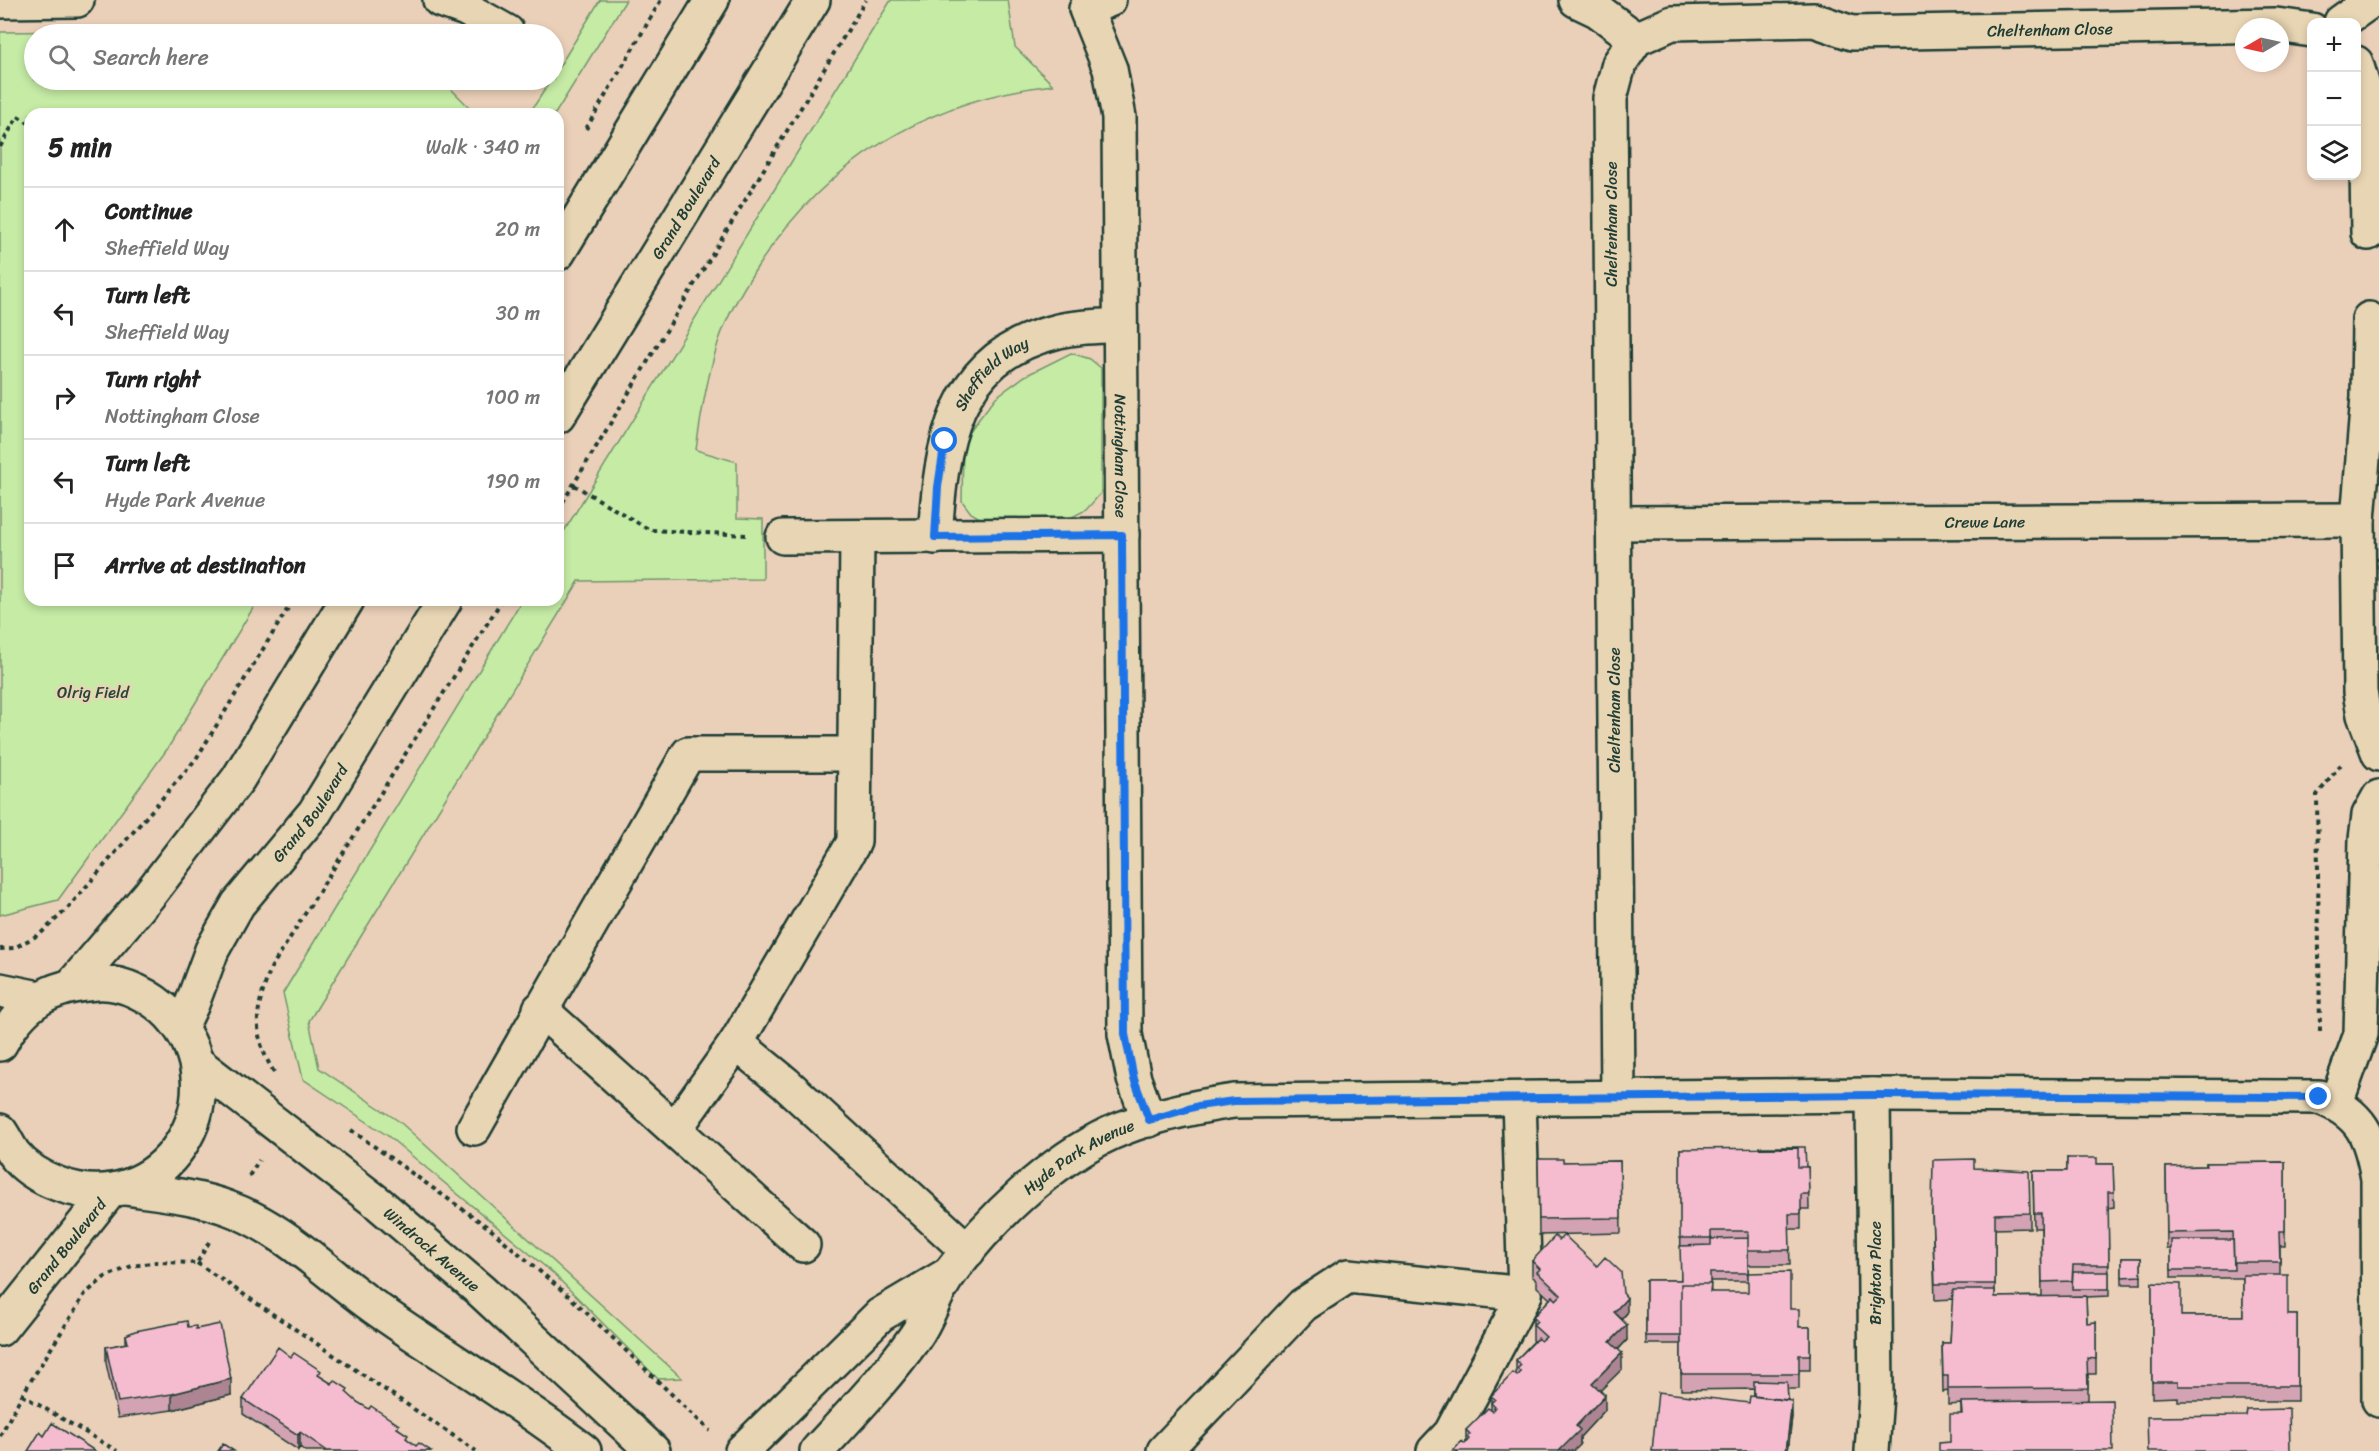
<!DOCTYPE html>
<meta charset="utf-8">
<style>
body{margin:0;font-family:Sriracha,sans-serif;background:#f6f6f6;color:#222}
.controls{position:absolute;right:18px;top:18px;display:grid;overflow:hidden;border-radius:12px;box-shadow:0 3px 9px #0003}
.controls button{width:54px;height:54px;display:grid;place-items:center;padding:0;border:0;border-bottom:2px solid #e0e0e0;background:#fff;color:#222;font:30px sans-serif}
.compass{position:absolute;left:2235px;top:18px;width:54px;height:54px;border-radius:50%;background:#fff;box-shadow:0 3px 9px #0003;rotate:261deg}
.stop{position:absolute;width:18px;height:18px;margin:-14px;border:4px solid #1a73e8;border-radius:50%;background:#fff}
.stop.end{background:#1a73e8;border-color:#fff;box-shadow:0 2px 6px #0008}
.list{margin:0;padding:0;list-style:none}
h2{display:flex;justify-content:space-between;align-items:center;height:78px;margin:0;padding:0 24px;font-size:26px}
h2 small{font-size:20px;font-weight:400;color:#767676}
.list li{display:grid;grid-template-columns:39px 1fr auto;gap:18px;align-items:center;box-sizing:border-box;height:84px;padding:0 24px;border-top:2px solid #e0e0e0}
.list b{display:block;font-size:22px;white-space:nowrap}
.list p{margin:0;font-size:20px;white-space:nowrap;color:#767676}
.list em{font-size:20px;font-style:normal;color:#767676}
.icon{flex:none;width:33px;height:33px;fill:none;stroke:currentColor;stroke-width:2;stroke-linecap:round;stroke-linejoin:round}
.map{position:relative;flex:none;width:2379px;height:1451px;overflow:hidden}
.search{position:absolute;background:#fff;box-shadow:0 3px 9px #0003;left:24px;top:24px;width:540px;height:66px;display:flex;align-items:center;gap:15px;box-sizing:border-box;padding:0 21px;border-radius:33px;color:#767676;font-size:22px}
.panel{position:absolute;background:#fff;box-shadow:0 3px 9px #0003;left:24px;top:108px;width:540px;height:498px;border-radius:18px}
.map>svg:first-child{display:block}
.green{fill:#c5eba5;stroke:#72946c;stroke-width:1.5}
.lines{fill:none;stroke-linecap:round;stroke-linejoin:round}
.minor-casing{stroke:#1f3d34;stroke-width:38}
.path{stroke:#1f3d34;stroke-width:4;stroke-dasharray:4.5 4.5;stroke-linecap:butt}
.minor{stroke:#e8d5b3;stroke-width:33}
.wall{fill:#d3a2b3;stroke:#1f3d34;stroke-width:1.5}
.shaded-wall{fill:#ac8492;stroke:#1f3d34;stroke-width:1.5}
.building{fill:#f5bcd0;stroke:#1f3d34;stroke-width:1.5}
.route{stroke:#1a73e8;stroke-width:8}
.labels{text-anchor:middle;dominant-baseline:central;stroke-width:5;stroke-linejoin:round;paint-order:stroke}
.street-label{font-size:16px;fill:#1f3d34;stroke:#e8d5b3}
.park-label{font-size:16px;fill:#27463a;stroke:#e8d5b3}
</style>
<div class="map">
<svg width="2379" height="1451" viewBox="0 0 2379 1451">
<rect width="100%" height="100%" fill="#ebd0b9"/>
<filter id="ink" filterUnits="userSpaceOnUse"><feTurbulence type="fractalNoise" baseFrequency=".0167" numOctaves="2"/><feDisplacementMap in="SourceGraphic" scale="12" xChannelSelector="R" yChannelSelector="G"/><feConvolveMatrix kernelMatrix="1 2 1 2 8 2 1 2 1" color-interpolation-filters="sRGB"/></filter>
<g filter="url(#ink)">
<path class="green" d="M600,0h26l-71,114h-26l22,-34h3v-5z
M891,0h117l7,47 38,38c-125,14 -227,76 -295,181 -16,24 -31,49 -40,77 -11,35 -17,70 -22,107l41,12v56l26,1v60l-184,2 -270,440 10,47 81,54 282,256 -24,1 -104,-105 -166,-138 -85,-57 -20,-86 239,-393h36v-59z
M392,28l6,6h-364v46h408l34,34h-446v486h228l-90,148 -110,152 -58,15v-883z
M1071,353l19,6 11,9v125l-15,17 -18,9 -83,2 -14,-8 -9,-12 1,-59 16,-23 17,-22 29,-21z"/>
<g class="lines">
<defs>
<g id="minor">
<path d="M440,0l26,9 41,23"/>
<path id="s1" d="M1109,0l-23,9 24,60 9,48 6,917 9,45 15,41"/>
<path d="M1576,0l21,10 39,29"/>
<path d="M0,1l77,-1"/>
<path d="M2341,22l31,-22"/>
<path d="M2356,63l10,33 2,137"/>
<path d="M558,253l154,-253"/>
<path d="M2369,319l-1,78 -10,123 2,172 4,23 15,39"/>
<path id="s2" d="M558,416l255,-416"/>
<path id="s3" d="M1613,523l745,-3"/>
<path d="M783,537l339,-2"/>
<path id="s4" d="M935,537c6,-91 17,-180 120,-205 20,-6 43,-5 64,-7"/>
<path d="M73,984l76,-89 89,-116 109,-179"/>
<path d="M0,990l39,8"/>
<path d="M540,1009l263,236"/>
<path id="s5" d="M181,1027l11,-23 20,-54 26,-46 77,-92 130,-212"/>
<path d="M736,1043l49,40 183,168"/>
<path d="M0,1044c23,-42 50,-58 97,-61 26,-2 56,14 73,32 74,81 -8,208 -112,169 -16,-6 -33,-16 -44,-30 -5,-7 -9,-16 -14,-23"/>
<path id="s6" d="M197,1063l181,140 103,88 172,160"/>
<path id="s7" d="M1618,1098l-8,-1000 9,-34 17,-25 36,-16 142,-3 38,13 424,-8 36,5"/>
<path d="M2336,1103l25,-69 5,-195 3,-24 10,-18"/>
<path d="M474,1128l214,-374h166"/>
<path d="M675,1129l61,-86 118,-201 3,-305"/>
<path d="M125,1188c35,5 70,8 103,20 56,20 98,65 146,99 69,49 143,92 210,144"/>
<path id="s8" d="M0,1329l110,-138"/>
<path d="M742,1451l138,-136 69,-41"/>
<path id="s9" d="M817,1451c34,-37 69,-73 98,-114 14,-19 20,-45 35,-64 39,-53 100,-112 161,-140 38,-17 82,-26 123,-32l639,-6 446,2c43,16 52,39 59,82l1,221"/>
<path d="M1164,1451l139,-146 45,-29 177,18"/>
<path d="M1434,1451l17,-18 74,-139 -6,-195"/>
<path d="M1872,1451l4,-56 -3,-300"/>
</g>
</defs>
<use href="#minor" class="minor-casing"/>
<path class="path" d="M586,129l75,-129
M0,147l18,-31 12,8
M574,485l76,45 96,5
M558,510l308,-510
M0,949l14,-1 26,-14 27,-25 129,-150 97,-159
M2320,1031l-3,-236 26,-33
M274,1072c-24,-39 -18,-64 -3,-104l231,-368
M351,1130l138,98 82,70 139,133
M249,1176l10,-16
M197,1263l279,188
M22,1395l95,56
M0,1436l22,-41 63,-101 20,-17 27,-11 25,-4 40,1 12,-21"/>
<use href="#minor" class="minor"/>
</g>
<path class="wall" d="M1680,1149l128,18 1,42h-8v20h-12l1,36h-42v-19v35h-38l1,11 79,17 9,18h11v43h-11v19h-12l1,11 4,16 -4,35h-136l97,-48 5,-7v-7l-73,1v-86v40h-35v-64h35z
M2067,1158l30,6h16l1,43 -6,1 1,88 -23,1 1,26 9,-1v52h-8v26l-138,42 11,-28v-10l-13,1v-14l-5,1 -1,-49h8l3,-44 -18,1 -3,-90 42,-42 56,45v15l-35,1v68l47,-1 -1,-68h-7l-1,-57h34z
M1538,1159l25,3 57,-1 1,72 -82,2z
M2285,1162v84h-5v29l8,40h9v86h-119v-4l-26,1v-115l29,33h62v-38h-72v-29h-4l-1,-82 40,-1v-3z
M2122,1258h19v26h-19z
M1532,1261l91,32 4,20 -6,7 6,20 -9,10 4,19 -22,21 5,20 -25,27v8l-115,-1 1,-2v-12l25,-20v-14l25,-21v-15l18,-19 -1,-1v-23l17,-18 -13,-12v-6l-5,-5z
M188,1327l8,2 35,66 -59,15 -54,8 -12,-55v-16l20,-4v-8z
M321,1377l27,17 9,8 42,27 9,11 8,6 15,5h-126l-5,-4 -2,3 -55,-36v-15z"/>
<path class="shaded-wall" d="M1627,1298v15l-13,14v-15z
M1627,1325v15l-17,18v-16z
M1622,1353v16l-30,30v-16z
M231,1379v16l-59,15v-16z
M1605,1395v15l-25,27v8l-6,6h-15l17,-25z
M1792,1401v15l-4,35h-2z
M300,1432v15l-2,3v-15z"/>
<path class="building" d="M1759,1147h46l1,20h-8v-19h-39z
M1798,1148v19h10l1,27h-8v20h-12l1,36h-42v-19h-37v7h-31v-89z
M2067,1158h30v6h16l1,28h-6l1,73h-36l-1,16 -30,1 -1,-69h-7l-1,-42h34z
M1538,1159h25v3l57,-1 1,57 -82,1z
M1974,1159v9l55,3 1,42 -35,1v70h-60l-3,-74 1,-50z
M2285,1162v69h-6l1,31h-46l-1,-30 -66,1 -1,-66 41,-1 -1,-3z
M1564,1235l33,31 8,-9 16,15 2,21 4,5 -13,14 13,13 -17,17 12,11 -30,30 13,12 -29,31 4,4 -21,21h-106l9,-10 3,3 4,-5 -2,-2 3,-3 -4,-4 22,-22 4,3 3,-4 -4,-4 4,-4 -4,-3 22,-23 4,3 4,-4 -4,-3 4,-4 -5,-5 22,-22 3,3 5,-4 -13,-12 4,-4 -4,-4 20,-21 3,4 5,-5 -24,-23 3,-3 -8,-8 23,-25 4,4z
M1748,1238v35h-38v11h-29v52h-35v-56h35l-1,-34 31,-1v-6z
M2171,1240h62l1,30h-63z
M2122,1258h19v18l-19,1z
M1790,1272v37h9v18h11v28h-11v19h-118v-90h30l-1,8h38v-19z
M2073,1272h36v17h-37z
M2243,1275h45v40h9v71h-119v-4h-26v-99l29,1v32h62z
M1953,1290h42v7l91,-1 1,27 9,-1v37l-9,-1 1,30 -140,1v-13h-5l-1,-33h8z
M187,1321l1,6 8,-1v3l24,-5 11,55 -59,15 -54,8 -12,-55 22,-4 -2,-8 9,-4z
M278,1347l13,10 3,-4 27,18 -3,4 14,9 2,-4 14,9 -2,3 11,10 12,7 2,-3 28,19 -2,3 11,7 -2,3 10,8 3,-3 12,8h-106l1,-1 -26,-18 -2,3 -55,-36z
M1754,1381l33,1 1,18 -34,-4z
M1658,1392l91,11 1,-7 42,5 -6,50h-134z
M2112,1400l1,51h-174v-8l11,-1v-28h12l-1,-12z
M2289,1409l1,42h-142l-1,-34 99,-1 1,-6z
M52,1423l43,28h-67l12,-19 4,4z
M223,1444l11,7h-16z"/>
</g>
<g class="lines" filter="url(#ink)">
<path class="route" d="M945,441l-7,46 -3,50 187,-2 3,499 9,45 15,41 49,-14 36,-5 640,-6 445,2"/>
</g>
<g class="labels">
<g class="street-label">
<text stroke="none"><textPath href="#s7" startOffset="1485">Cheltenham Close</textPath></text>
<text stroke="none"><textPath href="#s2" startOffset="244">Grand Boulevard</textPath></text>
<text transform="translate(1611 224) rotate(-90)">Cheltenham Close</text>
<text stroke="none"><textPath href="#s4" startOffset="180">Sheffield Way</textPath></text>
<text stroke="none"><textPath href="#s1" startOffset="477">Nottingham Close</textPath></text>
<text stroke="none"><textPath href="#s3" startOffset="372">Crewe Lane</textPath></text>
<text transform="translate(1614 710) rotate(-90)">Cheltenham Close</text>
<text stroke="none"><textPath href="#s5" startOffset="252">Grand Boulevard</textPath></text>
<text stroke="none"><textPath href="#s9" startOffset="399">Hyde Park Avenue</textPath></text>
<text stroke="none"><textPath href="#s8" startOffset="106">Grand Boulevard</textPath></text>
<text stroke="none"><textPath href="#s6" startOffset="300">Windrock Avenue</textPath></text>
<text transform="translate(1875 1273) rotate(-90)">Brighton Place</text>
</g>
<g class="park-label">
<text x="93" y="692">Olrig Field</text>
</g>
</g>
</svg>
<div class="controls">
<button>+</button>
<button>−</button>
<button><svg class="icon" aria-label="layers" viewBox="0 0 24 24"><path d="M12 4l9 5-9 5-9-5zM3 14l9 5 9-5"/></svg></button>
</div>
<svg class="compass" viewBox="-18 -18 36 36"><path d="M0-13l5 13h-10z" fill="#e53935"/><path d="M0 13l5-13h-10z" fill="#767676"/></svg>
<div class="stop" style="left:945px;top:441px"></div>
<div class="stop end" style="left:2319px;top:1097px"></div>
<div class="search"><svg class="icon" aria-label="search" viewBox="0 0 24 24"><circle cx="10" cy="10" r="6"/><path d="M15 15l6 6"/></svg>Search here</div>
<section class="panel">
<h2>5 min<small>Walk · 340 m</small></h2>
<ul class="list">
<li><svg class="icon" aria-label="ahead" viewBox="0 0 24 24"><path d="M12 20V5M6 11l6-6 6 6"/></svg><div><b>Continue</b><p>Sheffield Way</p></div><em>20 m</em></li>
<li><svg class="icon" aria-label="left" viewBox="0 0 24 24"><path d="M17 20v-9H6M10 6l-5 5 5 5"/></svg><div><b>Turn left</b><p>Sheffield Way</p></div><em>30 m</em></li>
<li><svg class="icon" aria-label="right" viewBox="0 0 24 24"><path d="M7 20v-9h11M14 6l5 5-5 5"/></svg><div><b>Turn right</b><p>Nottingham Close</p></div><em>100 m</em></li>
<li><svg class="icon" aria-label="left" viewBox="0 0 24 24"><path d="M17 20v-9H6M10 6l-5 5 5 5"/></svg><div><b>Turn left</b><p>Hyde Park Avenue</p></div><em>190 m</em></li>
<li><svg class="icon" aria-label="arrive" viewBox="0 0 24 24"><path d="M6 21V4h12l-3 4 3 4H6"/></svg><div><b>Arrive at destination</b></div></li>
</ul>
</section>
</div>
